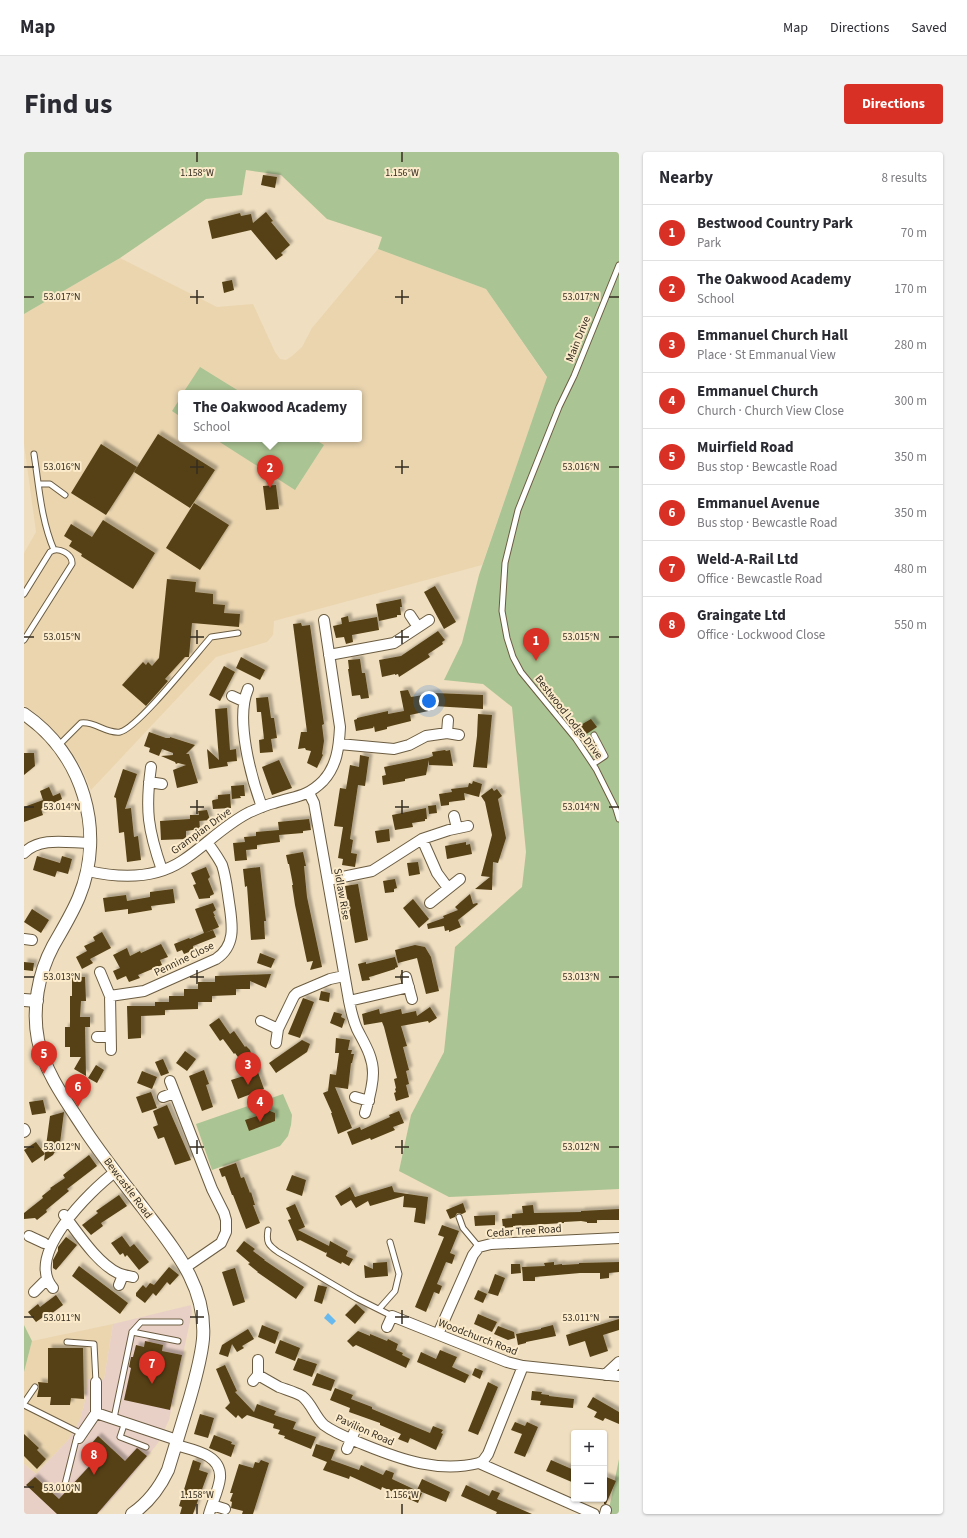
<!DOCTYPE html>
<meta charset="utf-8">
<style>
body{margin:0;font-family:"Source Sans 3",sans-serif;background:#f2f2f3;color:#2b2b33}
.controls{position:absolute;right:12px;bottom:12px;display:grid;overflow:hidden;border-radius:4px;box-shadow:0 1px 3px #0004}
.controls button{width:36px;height:36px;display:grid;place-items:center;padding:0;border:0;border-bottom:1px solid #e1e1e2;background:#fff;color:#2b2b33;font:20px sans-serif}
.you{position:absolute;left:405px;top:549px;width:14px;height:14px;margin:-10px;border:3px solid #fff;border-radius:50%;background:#1a73e8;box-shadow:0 0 0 6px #1a73e833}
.badge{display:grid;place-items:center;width:26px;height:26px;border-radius:50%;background:#d93025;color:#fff;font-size:13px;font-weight:700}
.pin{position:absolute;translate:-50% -33px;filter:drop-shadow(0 1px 2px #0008)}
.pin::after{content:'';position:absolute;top:21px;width:14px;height:12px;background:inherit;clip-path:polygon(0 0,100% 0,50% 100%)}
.popup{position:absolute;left:154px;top:238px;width:184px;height:52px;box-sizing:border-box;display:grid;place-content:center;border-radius:4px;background:#fff;filter:drop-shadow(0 1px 3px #0005);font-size:13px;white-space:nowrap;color:#7c7c81}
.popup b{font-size:15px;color:#2b2b33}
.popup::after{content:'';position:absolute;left:50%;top:100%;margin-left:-8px;border:8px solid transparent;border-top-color:#fff}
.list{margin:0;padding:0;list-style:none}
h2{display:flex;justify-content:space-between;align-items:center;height:52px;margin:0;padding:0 16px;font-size:17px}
h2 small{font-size:13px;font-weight:400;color:#7c7c81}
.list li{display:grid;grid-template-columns:26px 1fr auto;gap:12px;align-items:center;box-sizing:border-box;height:56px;padding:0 16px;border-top:1px solid #e1e1e2}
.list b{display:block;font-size:15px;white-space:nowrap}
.list p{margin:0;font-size:13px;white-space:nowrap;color:#7c7c81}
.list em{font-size:13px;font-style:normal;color:#7c7c81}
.map{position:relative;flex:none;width:595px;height:1362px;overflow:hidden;border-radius:4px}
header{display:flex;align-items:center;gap:24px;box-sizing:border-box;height:56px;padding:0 20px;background:#fff;border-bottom:1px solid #e1e1e2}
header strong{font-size:19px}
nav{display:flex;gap:22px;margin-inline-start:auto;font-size:14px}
.intro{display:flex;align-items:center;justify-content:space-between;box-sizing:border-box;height:96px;padding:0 24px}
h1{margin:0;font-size:28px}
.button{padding:10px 18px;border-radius:4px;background:#d93025;color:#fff;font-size:14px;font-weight:700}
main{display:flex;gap:24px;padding:0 24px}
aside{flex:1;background:#fff;border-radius:4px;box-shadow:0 1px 3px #0004}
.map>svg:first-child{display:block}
.built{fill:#ead5af;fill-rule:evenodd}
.industrial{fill:#e9d0c7}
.green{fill:#abc493}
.water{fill:#67b9ee}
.building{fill:#564115;filter:url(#shadow)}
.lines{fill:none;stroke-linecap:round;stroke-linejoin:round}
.service-casing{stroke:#6b5c41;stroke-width:7}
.minor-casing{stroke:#6b5c41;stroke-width:12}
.tertiary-casing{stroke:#6b5c41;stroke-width:14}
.service{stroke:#fff;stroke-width:5}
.minor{stroke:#fff;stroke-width:10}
.tertiary{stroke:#fff;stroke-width:12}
.ticks{fill:none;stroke:#342d21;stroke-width:1.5}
.labels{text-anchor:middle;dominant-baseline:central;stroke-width:4;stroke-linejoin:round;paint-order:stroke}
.street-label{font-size:11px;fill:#342d21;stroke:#fcebcb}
.ticks-label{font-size:10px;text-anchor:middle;fill:#342d21;stroke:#fcebcb;stroke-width:4;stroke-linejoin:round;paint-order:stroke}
</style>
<header>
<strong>Map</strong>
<nav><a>Map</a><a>Directions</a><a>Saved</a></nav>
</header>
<div class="intro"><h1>Find us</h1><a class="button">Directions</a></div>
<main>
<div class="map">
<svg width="595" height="1362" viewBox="0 0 595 1362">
<defs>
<filter id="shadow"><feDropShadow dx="3.5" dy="-3.5" stdDeviation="1" flood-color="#0004"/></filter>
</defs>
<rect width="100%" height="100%" fill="#efdebf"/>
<path class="built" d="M354,97l108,40 61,89 -65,187 -208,56 -1,14 -6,7 -51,15 -125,133 -7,-17 -14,-24 -8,-10 -24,-24 -14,-10v-152l12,-21 -12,-88v-130l96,-56 97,49 36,-3 22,48 5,7 6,1 6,-4 10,-9 10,-19zM157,241h178v46h-178z
M89,1172l-9,56 -16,-1 -3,22 -5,19 -11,19 -33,35 -12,-10v-92l8,-31z"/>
<path class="industrial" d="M167,1153l1,7 -23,108 -11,23 -36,45 -24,26h-74v-50l12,10 33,-35 11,-19 5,-19 3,-22 16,1 9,-56z"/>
<path class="green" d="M0,0h595v1037l-170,8 -50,-26 12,-56 33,-63 11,-105 67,-60 4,-35 -14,-145 -29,-23 -39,-4 18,-37 17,-68 68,-198 -61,-88 -108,-40 4,-12 -55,-18 -46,-44 -35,-5 -4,25 -36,4 -86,59 -96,56z
M176,215l42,26h-59z
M157,245v20l-9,-6z
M191,287h99l10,6 -29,45z
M259,942l9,21 -1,10 -3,11 -8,10 -68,24 -16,-46z
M0,1173l8,16 -8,31z
M595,1307v55h-11z"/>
<path class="water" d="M304,1161l8,8 -4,4 -8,-7z"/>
<path class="building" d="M239,23l14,2 -2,11 -14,-3z
M242,60l7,9 -2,1 19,23 -9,8 2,2 -7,5 -25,-30 -39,9 -4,-18 32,-8 1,3 10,-2 2,9z
M208,128l2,10 -10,3 -2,-11z
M134,282l57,36 -25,38 -56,-36z
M77,292l36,23 -31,48 -35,-22z
M252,333l3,24 -13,1 -3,-24z
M170,351l35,22 -29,45 -34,-22z
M79,368l52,33 -22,36 -52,-33 1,-2 -13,-8 3,-5 -8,-5 7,-12 21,13z
M143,427l29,3 -1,10 18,2v10l12,1 -1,8 16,1 -1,13 -47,-4 -3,34h-4l-20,22 3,2 -22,25 -24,-21 21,-23 3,3 2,-3 4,4 7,-8z
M411,434l21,36 -12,7 -20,-37z
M377,447l1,8h-2l1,8h-4v2l-18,4 -3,-17z
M324,464l1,6 28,-5 2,13 -27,5 1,7 -7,2 -2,-7 -8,1 -3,-12 9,-2 -1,-6z
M277,471l1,3 8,-1 14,99 -2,1 2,16 -2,13 1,1 -6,13 -10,-5 4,-12 -5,-1 -1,-2 -7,1 3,-17h6l-14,-108z
M414,479l7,9 -3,2 1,2 -15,10 2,3 -31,20 -1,-3 -3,1v-1l-13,3 -3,-17 22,-4z
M217,505l24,13 -5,10 -24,-12z
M336,507l2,14h3l4,25 -8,1 -1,-4 -8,1 -4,-27h1l-1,-9z
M200,514l11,6 -15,29 -11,-6z
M384,538l3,7 24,-4 48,2v14l-50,-3v4l-23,5 1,6 -24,6v2l-12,3 -1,-6 -1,2 -17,3 -2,-11 3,-1v-1l31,-7v3l16,-3 -4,-20z
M244,545l3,21h3l3,20 -6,1 2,13 -13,1 -1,-13 5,-1 -3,-27h-4l-1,-14z
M203,556l3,42 6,-1 1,12 -10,1 1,4 -19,3 -2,-20 12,11 -4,-51z
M454,562l14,1 -5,53 -14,-1 4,-31z
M567,567l6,8 -12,8 -6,-9z
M125,580l17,6h4v-1l25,8 -9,9h3l9,29 -21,5 -4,-18 13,-5 -8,-2 -2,1 -1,-2 -14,-6 12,-1v-2l-11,-4 -3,7 -10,-4 1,-4 -6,-2z
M421,598l1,1 4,-1 3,16 -24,-1v-5l-3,15 -21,4v2l-22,4 -1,-9 4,-1 -2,-8 44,-9 5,-2 -1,-4z
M0,601h10l1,13 -11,9z
M336,603l9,2 -4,29 -7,-1 -8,54 3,1 -2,13 6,1 -2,13 -13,-2 1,-6 -5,-1 5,-31 -9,-1 6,-38 6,1 4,-24 9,2z
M255,608l13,28 -20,7 -10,-28z
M99,617l14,5 -12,35 6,-1 3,29 4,-1 3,24 -14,2 -3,-30 -5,1 -3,-35 -2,-1z
M449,629l9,3 -3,13 -15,-4 1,7 -16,2v3l-8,1 -2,-12 13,-2 -1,-3 17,-2 1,-4 3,1z
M220,633l1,11h-5l1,2 -9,1 -1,-13z
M25,635l4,9 7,-3 2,6 -21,10 2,6 -19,7v-15l19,-7 -3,-9z
M468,636l2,3 3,-2 5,7 -4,3 8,39 -8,25 -5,-1 -1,28 -17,-1 15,-12 -9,-1 11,-41 -7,-33 -4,-6z
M206,642l1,14 -18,1 -1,-8 1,-1 5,-1v-4z
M412,653l1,8 -8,1 -1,-8z
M402,656l1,11h-2v2l-13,2 1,4 -18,3 -3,-15z
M183,658l3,10 -11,1v-5l1,13 -14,2v8l-25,1 -1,-19 30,-2v-4h9l-1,-4z
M285,667l2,11 -8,1v2l-24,2 1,7 -23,3v4l-11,1 1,10 -12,1 -2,-18 12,-1 -1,-5 12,-1v-4l23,-2 -1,-8z
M365,677l1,12 -13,2 -2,-12z
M442,690v3l4,-1 2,10 -25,5 -2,-13z
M279,700l3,14h-2l3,31 15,70 -12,3 3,-9 -6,1 -12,-57 -3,-20h1l-4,-21h-1l-2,-9z
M13,704l23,7 2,-7 10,3 -4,15 -11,-3 -2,6 -22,-7z
M394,710l2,12 -11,2 -2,-13z
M182,715l4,10 -2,2 6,15 -4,2v2l-11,1 -6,-14 3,-1 -5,-11z
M236,715l6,54h-2l1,18 -14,1 -4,-54 -2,1 -2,-18z
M371,727l2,9 -3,1v3l-9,1 -2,-12z
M334,732l10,56 -13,3 -10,-57z
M149,737l2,14 -24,3 1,4 -24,4v-5l-23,3 -2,-14 23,-3 1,6 23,-4v-5z
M446,742l3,10 4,-1 1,1 -20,16 3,7 -12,5v-2l-4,1 -1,-5 -16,3 -1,-5 17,-6 -1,-2 15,-6 -3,-3z
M389,747l16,20 -10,9 -16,-20z
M189,751l3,7 -3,2 2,4h-1l5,11 -14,6 8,-3 3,7 -23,9 1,4 -10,4 -2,-4 -5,2 -3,-8 15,-6 1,1 14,-6 -9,-24z
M8,757l17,11 -8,13 -17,-11z
M78,780l9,16 -21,11 3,4 -11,6 -6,-12 11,-6 -3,-5 11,-5 -2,-4z
M137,792l7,13 -8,3 2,5 -24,10 2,3 -11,4 -3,-6 -9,4 -4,-9 7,-3 -7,-13 14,-7 3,8 10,-5 1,2z
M391,793l10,2 6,10 8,34 -13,3 -9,-36 -19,5 -3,-13z
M236,801l15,6 -4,9 -14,-5z
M371,805l3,10 -3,1v1l-22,7 -4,1 1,3 -8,1 -4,-17 8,-2v2z
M0,810l10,1 -1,8 -9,-1z
M247,822l-5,14 -16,-7v8h-14v6l-24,1v6h-14v7l-33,1v5l-24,1v22l-13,1 -1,-33h28v-4h14v-6h15v-7h14v-7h17v-6z
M48,825h13l1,24h-5l-1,16h10v10h-5l1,49 -12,-7 7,-12h-11v-10h-5v-20h5v-31h2z
M297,839l9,2 -1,9 -10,-2z
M279,846l11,4 -14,36 -12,-4z
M406,855l7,11 -8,5 -1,-2 -27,5 6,20 -4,1 6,23 -3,1 3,13 -3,1 3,12 -13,4 -2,-8 2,-1 -1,-3 1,-1 -2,-9 3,-1 -13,-51 -2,-5 -18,3 -2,-11 17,-5 1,5 21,-5 1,5 14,-3 1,5z
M310,860l8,2 -1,3 4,2 -3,9 -12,-5z
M195,866l11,16 4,-3 11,16 1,-1 4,4 14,39 -26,10 -7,-19 19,-6 -15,-21 -1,1 -11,-15 -3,2 -11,-16z
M312,886l14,2 -2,10h4l-1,4h3l-2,9h-1l-3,26 -13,-2 17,41 -14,6 -7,-21h1l-9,-20 5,-2 2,-17 6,1 3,-22h-4z
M278,888l8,4 -3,8 -31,21 -7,-10z
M161,899l11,8 -9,12 -11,-8z
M139,907l6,14 -8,3 -6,-14z
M72,913l8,5 -7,13 -9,-5z
M180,918l5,14 -3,1 7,22 -11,4 -13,-35z
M118,919l15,6 -5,12 -15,-6z
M127,940l6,16 -15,5 -6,-16z
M19,948l3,13 -14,2 -3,-13z
M143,953l24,55 -16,5 -11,-28 -6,2 -5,-12 5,-2 -5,-14z
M236,955l15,6v8l-26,10 -4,-11 18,-6z
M375,959l5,12 -11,4 2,3 -24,10 -1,-2 -18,7 -5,-13 13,-5 1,3 29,-13 -1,-2z
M40,960l-4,31 -7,12 -9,6 6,-45z
M12,990l9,12 -13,9 -8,-13z
M65,1003l8,11 -30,23 2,2 -23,19 1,2 -10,8 -2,-2 -11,1v-6l19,-15 -1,-2 9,-7 -1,-1 15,-10 -2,-3z
M212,1011l5,15 3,-1 6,16 1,-1 4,13h-2l7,18 -14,6 -13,-34h-1l-7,-19 -3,1 -3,-8z
M268,1023l14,5 -4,16 -16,-6z
M368,1034l2,6 34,5 -3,27 -11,-2 2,-14 -13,-1 1,-11 -34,10 -2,-5 -12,7 -5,-8 -10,6 -6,-10 15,-9 5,10z
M95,1043l8,11 -26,17 2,3 -12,9 -9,-10 16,-12 -2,-2z
M439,1051l3,9 -4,2 -5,-1 -2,4 -5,2 -4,-9z
M271,1052l10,23 -7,3 31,16 1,-5 18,10 -2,5 7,3 -4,7 -7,-4 -1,2 -15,-8 1,-4 -1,1 -26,-13 -3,1 -9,-21 3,-1 -5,-11z
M509,1053l1,8 47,-1v-1l38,-2v11h-22v3h-10v-1l-6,-1 -17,1v1l-51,3v1l-10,1 -1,-9 10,-1v-4l11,-1 -1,-7z
M471,1063v10l-20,1 -1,-10z
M418,1073l17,6 -9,22 5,2 -3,9 -6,-2 -9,22 5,2 -3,8 -5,-2 -8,20 -11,-5 29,-70 -6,-2z
M98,1084l8,11 4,-3 15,18 -10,8 -12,-15 -2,2 -2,-4 -3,2 -9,-12z
M42,1085l11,8 -21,25 -3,-2v-8l5,-9v-4z
M220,1089l11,8 -2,2 12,9h-1l40,27 -8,12 -39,-27h1l-10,-8 2,-1 -14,-12z
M363,1110l1,14 -23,2 -1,-13 9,4v-6z
M530,1110v3l8,-1v1l17,-1v-1l40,-1v10l-10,1v5l-9,1v-6h-20l-45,4v4h-12l-1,-14 23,-1 -1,-3z
M487,1112h9l1,9 -10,1z
M55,1114l49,37 -8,11 -48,-38z
M145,1115l10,8 -9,10 -3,-3 -11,14 -3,-3 -8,10 -9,-7v-3l7,-8 3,3 4,-5 4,2z
M211,1116l10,34 -12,4 -11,-34z
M471,1122l10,4 -7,18 -10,-3z
M294,1133l9,2 -5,17 -8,-3z
M454,1138l9,4 -4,9 -9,-4z
M32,1143l7,10 -16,12 -1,-2 -10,7 -8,-10 10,-8 2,3z
M332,1152l9,8 -10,12 -10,-9z
M454,1162l19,8 -5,10 -18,-8z
M595,1167v11l-16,5 5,16 -18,6 -5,-16 -16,5 -3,-11z
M238,1173l17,7 -4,12 -17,-7z
M529,1173l3,11 -30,6v1l-8,2 -2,-11 25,-5v-1z
M474,1174l16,6 1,6 -7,2 -14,-6z
M224,1177l6,10 -12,7 2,2 -7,4 -5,-8 -4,13 -9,-3 3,-9z
M334,1179l12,5v-2l17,7 1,-2 10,5 -2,6 7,3 -1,2 8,4 -4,9 -50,-23 -3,2 -6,-6z
M256,1188l20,8 -5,13 -20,-8z
M121,1189l18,4 -1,6 20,4 -12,55 -46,-10 7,-32 -2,-1 2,-10h2l3,-12 8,2z
M24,1196h35l1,51 -13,-1 -1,7h-20l1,-8h-14l2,-10 -1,-5 10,1z
M416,1198l17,7 -5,10 17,8 -4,8 -48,-21 4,-10 15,7z
M274,1206l19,6 -5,13 -19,-7z
M201,1213l12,26 -2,1 19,20 3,-8 19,7 -2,4 22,7 -3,7 23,8 -5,12 -27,-11 1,-2 -7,-2 2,-4 -7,-2 1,-4 -27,-9 -5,4 -4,-4 -2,3 -11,-10 5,-5 -14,-34z
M451,1216l8,3 -3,8 -8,-4z
M293,1221l18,7 -4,11 -19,-6z
M464,1230l10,5 -20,48 -10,-4z
M311,1236l18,7 -2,4 21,8v2l58,24 3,-7 10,4 -2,3 2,1 -7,16 -26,-12 -2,5 -10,-4 3,-5 -21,-9v-2l-31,-11 1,-4 -20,-8z
M508,1239l10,1 -1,2 8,1v1l25,3 -1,9 -33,-3 1,-5v1l-10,-1z
M569,1245l26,15v12l-14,-6 -2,3 -9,-4 3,-5 -10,-5z
M176,1262l14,4 -6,20 -14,-4z
M491,1270l10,4 2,-4 11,5 -13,30 -11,-4 8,-19 -11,-4z
M0,1282l15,14 -2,2 9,9 -9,10 -13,-13z
M190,1283l18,7 -1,2 4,1 -4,12 -22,-9z
M74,1284l27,25 12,-13 10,8 -50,58h-40l-31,-29 9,-8 24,22 36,-39 -10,-9z
M292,1292l19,6 -4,10 28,10 2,-5 22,10 3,-5 8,3 -2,6 30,14 -4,10 -36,-16 -1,3 -31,-14 -1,3 -26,-9 4,-8 -15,-6z
M169,1308l8,3 -2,7 9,3 -15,41h-13l2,-7 -3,-1z
M237,1308l8,3 -16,51h-11l1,-3 -12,-3 1,-6 -2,-1 3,-8h-3l9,-29 14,4 2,-6 4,1z
M527,1308l23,10v13l-28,-12z
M580,1324l12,5 -10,23h-2z
M398,1327l28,13 -4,10 -29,-12z
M442,1333l23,11 3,-6 8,3 -3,6 35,15h-36l1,-2 -36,-16z"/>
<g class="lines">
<defs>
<path id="service" d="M595,113l-45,111 -15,31 -41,103 -13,53 -3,48 5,27 6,19 8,15 55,67 20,30 20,40 3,10
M10,302c5,32 7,66 20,96
M15,332h11l15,11
M0,442l26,-42c8,-6 23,2 22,12l-48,76
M35,593l22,-22c14,-2 25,11 39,9 18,-4 75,-77 91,-95l27,-4
M569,612l12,-8 -11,-21
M435,1065l4,11 16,19
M244,1078c-2,12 0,15 10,22l78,46 36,18
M355,1157l16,-18 4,-17 -9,-32
M108,1180l9,-10h39
M43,1190l27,2 2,38
M0,1251l11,-16
M0,1253l58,29
M90,1266l18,-86 46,9
M101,1270l-5,15 26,10
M40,1336l12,-48 3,-2"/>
<path id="minor" d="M386,463l8,12
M305,503l65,-12 35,-23
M224,537c-13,30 3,88 14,118
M208,544l11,5
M423,581l1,-13
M315,592l55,5 15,-4 17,-9 21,-3 12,2
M127,615c-6,43 -3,63 11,103
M125,630l13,2
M285,641l5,10 35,198c2,10 4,19 8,28 7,14 16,27 16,44 0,14 -4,26 -8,40
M430,664l3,12
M398,687l15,34 11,15
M0,701c16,-17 45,-10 66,-10
M64,719c31,7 65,9 94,-10 23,-15 41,-35 66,-48 9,-4 17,-8 26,-10 20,-7 32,-5 49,-22 14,-15 16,-34 17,-54l-16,-107
M304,728l44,-9 50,-32 27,-9 19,-4
M406,751l30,-24
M0,787l8,1
M76,820l10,24 1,54
M382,825l6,22
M86,844l34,-5 72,-32c21,-14 16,-36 13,-57 -2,-13 -3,-25 -7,-37 -4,-8 -10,-16 -15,-23
M325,849l60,-14
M237,869l17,8
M73,885h13
M252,891l2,-14 16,-33 3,-3 33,-14 14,-3
M146,929l42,108 12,24 2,7v12l-5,11 -35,24
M139,945l11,-4
M331,945l14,4
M0,977l1,2 -1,1
M40,1063c14,18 33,48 54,58 4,2 10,3 15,4
M5,1084l15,7
M95,1133l4,-10
M29,1136c-29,-33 37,-97 62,-116
M10,1140l10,-10
M363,1175l5,-11 115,46 16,4 96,10
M414,1182l35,-79 6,-8 12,-3 128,-6
M234,1223c7,4 14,8 21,12 8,3 16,5 23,9 10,8 13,21 22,29 12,9 27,14 41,20 37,15 74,28 114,18l115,51
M581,1223l14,-13
M229,1229l5,-6v-15
M72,1261l81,27
M55,1286l17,-25v-31
M152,1293c16,5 46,9 44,33 -1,11 -8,25 -11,36
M323,1297l9,-21
M455,1311l4,-2 5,-7 35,-88
M188,1353l13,4
M581,1362l1,-4"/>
<path id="tertiary" d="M0,562c59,40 82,117 55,183 -7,17 -17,33 -26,49 -15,28 -21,63 -15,94 7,33 29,62 47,90 18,27 38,52 58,78 30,40 64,77 60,131 -2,21 -8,41 -14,62 -7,23 -14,46 -21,69 -8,17 -20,33 -36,44
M0,848l13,1"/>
</defs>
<use href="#service" class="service-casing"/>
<use href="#minor" class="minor-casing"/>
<use href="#tertiary" class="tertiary-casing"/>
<use href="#service" class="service"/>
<use href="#minor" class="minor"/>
<use href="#tertiary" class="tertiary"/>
</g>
<path class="ticks" d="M173,0v10M378,0v10M173,138v14M378,138v14M0,145h10M166,145h14M371,145h14M585,145h10M173,308v14M378,308v14M0,315h10M166,315h14M371,315h14M585,315h10M173,478v14M378,478v14M0,485h10M166,485h14M371,485h14M585,485h10M173,648v14M378,648v14M0,655h10M166,655h14M371,655h14M585,655h10M173,818v14M378,818v14M0,825h10M166,825h14M371,825h14M585,825h10M173,988v14M378,988v14M0,995h10M166,995h14M371,995h14M585,995h10M173,1158v14M378,1158v14M0,1165h10M166,1165h14M371,1165h14M585,1165h10M0,1335h10M173,1352v10M378,1352v10"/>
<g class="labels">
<g class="street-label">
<text transform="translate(554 187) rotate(-68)">Main Drive</text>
<text transform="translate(545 565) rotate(52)">Bestwood Lodge Drive</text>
<text transform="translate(177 679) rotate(-36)">Grampian Drive</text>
<text transform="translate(318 742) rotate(80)">Sidlaw Rise</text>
<text transform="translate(160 807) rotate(-26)">Pennine Close</text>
<text transform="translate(104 1036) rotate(53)">Bewcastle Road</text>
<text transform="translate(500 1079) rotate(-4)">Cedar Tree Road</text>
<text transform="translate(454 1185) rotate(21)">Woodchurch Road</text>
<text transform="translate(341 1278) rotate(24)">Pavilion Road</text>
</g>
</g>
<g class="ticks-label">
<text x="173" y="24">1.158°W</text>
<text x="378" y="24">1.156°W</text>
<text x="38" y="148">53.017°N</text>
<text x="557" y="148">53.017°N</text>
<text x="38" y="318">53.016°N</text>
<text x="557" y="318">53.016°N</text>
<text x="38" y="488">53.015°N</text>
<text x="557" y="488">53.015°N</text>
<text x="38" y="658">53.014°N</text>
<text x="557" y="658">53.014°N</text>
<text x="38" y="828">53.013°N</text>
<text x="557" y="828">53.013°N</text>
<text x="38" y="998">53.012°N</text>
<text x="557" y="998">53.012°N</text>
<text x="38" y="1169">53.011°N</text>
<text x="557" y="1169">53.011°N</text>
<text x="38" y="1339">53.010°N</text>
<text x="173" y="1346">1.158°W</text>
<text x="378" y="1346">1.156°W</text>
</g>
</svg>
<div class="controls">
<button>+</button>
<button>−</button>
</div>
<div class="you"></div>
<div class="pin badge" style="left:512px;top:509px">1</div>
<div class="pin badge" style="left:246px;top:336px">2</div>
<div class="popup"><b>The Oakwood Academy</b>School</div>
<div class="pin badge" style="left:224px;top:933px">3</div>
<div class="pin badge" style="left:236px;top:970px">4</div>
<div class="pin badge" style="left:20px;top:922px">5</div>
<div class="pin badge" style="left:54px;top:955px">6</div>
<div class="pin badge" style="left:128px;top:1232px">7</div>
<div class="pin badge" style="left:70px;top:1323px">8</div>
</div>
<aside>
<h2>Nearby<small>8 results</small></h2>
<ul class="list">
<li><span class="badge">1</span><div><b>Bestwood Country Park</b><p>Park</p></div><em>70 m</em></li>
<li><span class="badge">2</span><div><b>The Oakwood Academy</b><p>School</p></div><em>170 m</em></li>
<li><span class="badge">3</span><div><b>Emmanuel Church Hall</b><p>Place · St Emmanual View</p></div><em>280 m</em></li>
<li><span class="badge">4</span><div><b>Emmanuel Church</b><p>Church · Church View Close</p></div><em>300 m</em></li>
<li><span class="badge">5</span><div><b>Muirfield Road</b><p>Bus stop · Bewcastle Road</p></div><em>350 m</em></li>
<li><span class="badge">6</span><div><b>Emmanuel Avenue</b><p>Bus stop · Bewcastle Road</p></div><em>350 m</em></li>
<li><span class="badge">7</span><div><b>Weld-A-Rail Ltd</b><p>Office · Bewcastle Road</p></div><em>480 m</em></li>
<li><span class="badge">8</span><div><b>Graingate Ltd</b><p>Office · Lockwood Close</p></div><em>550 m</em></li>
</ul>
</aside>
</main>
